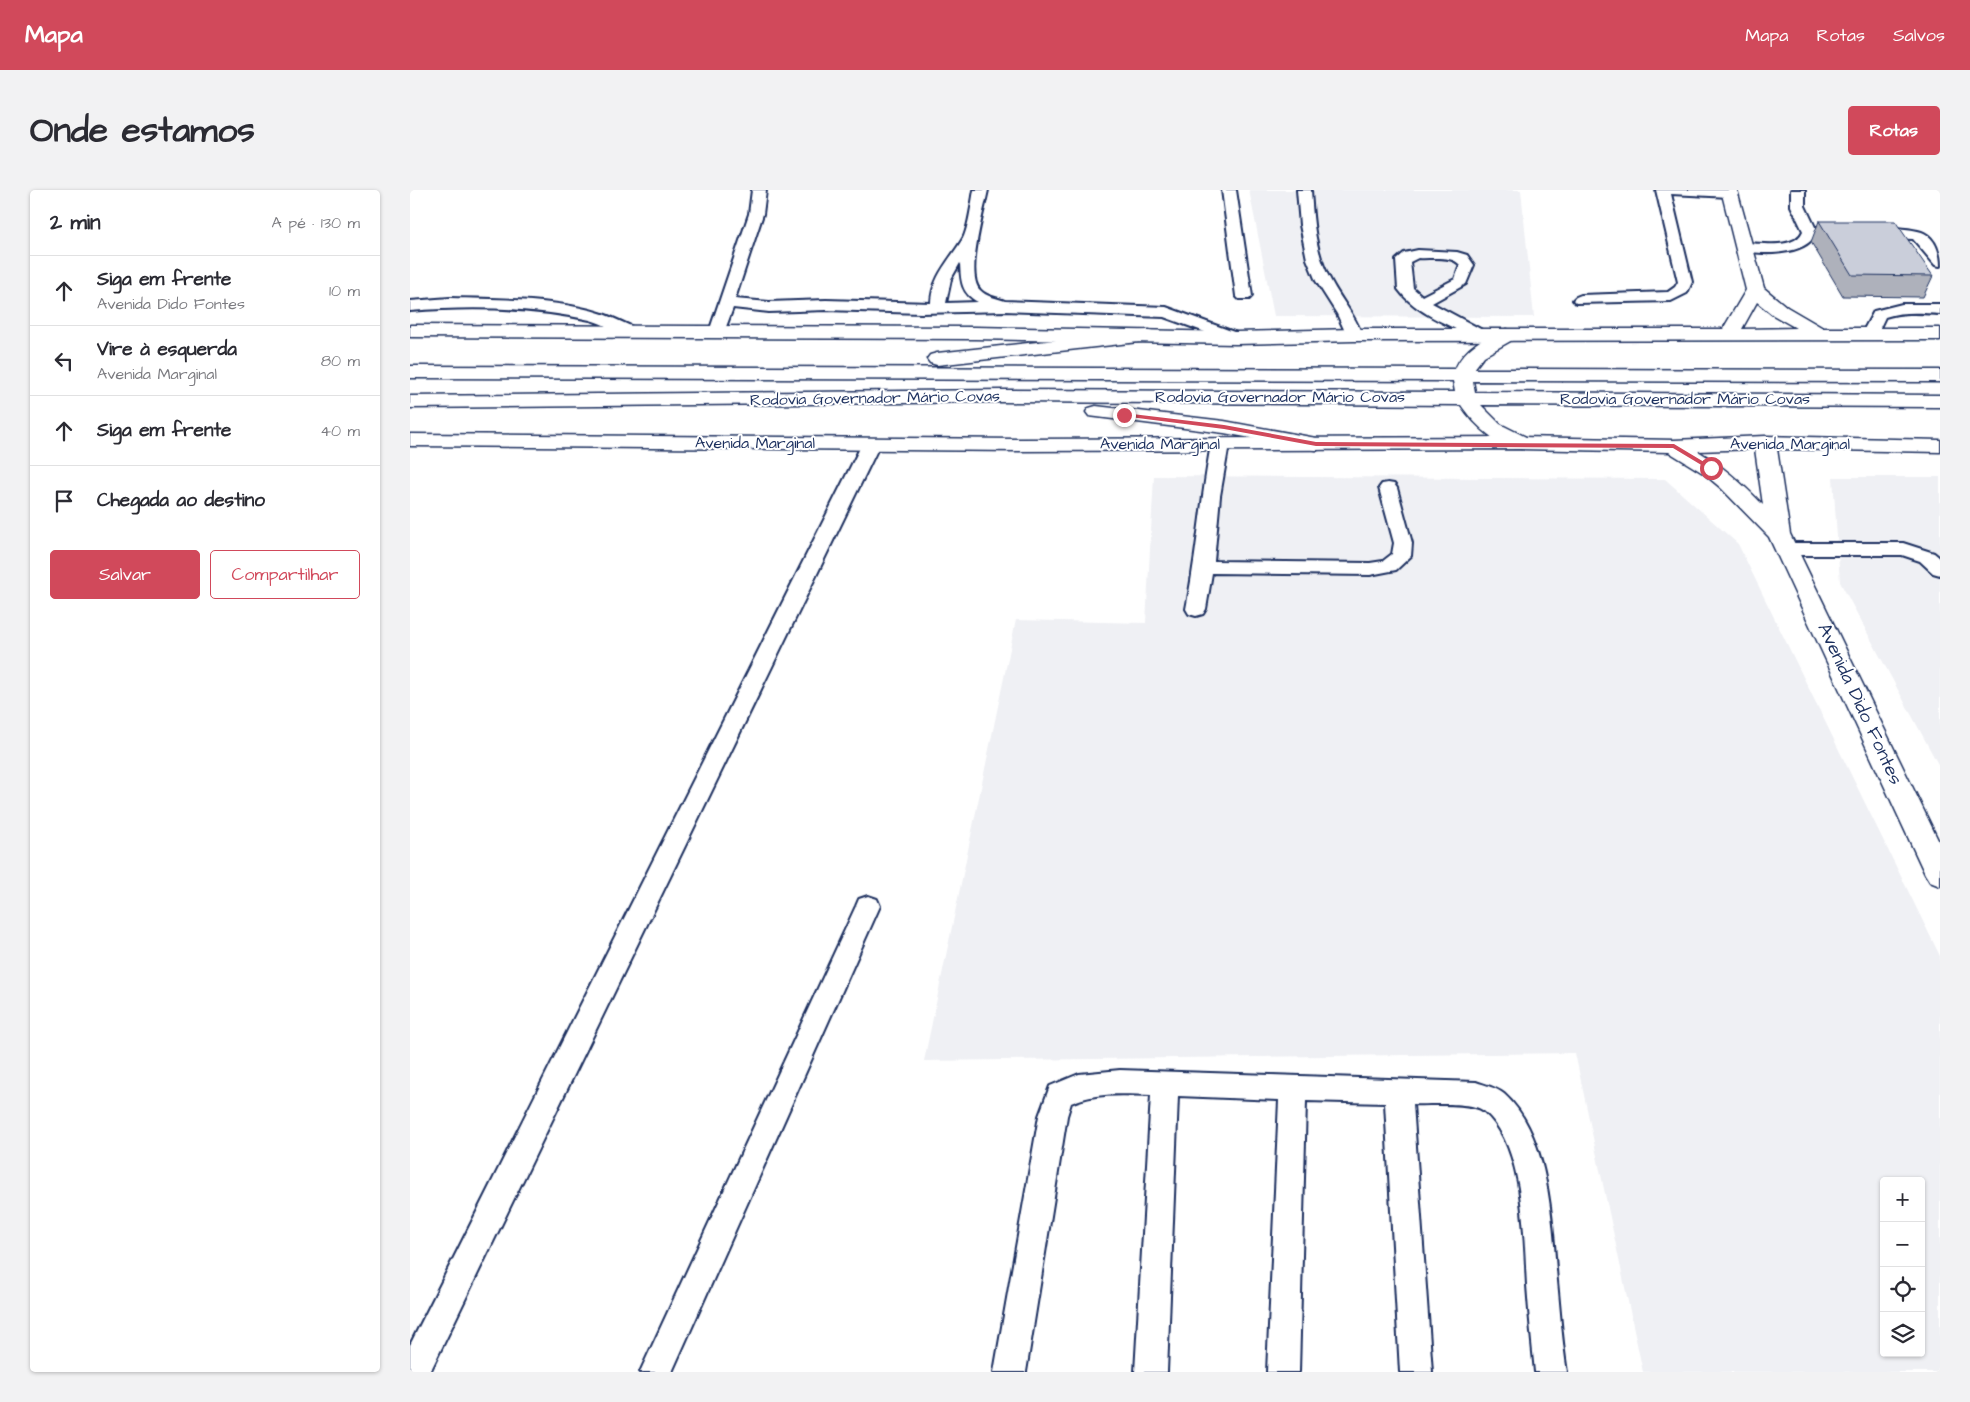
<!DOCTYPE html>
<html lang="pt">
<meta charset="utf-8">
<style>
body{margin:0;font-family:"Architects Daughter",sans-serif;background:#f2f2f3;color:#2b2b33}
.controls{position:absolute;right:15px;bottom:15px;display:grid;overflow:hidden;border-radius:5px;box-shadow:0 1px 4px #0004}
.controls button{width:45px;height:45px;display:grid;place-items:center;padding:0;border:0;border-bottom:1px solid #e1e1e2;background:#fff;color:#2b2b33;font:25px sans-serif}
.stop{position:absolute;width:15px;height:15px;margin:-11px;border:4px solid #d1495b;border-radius:50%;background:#fff}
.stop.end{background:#d1495b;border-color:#fff;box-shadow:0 1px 5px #0008}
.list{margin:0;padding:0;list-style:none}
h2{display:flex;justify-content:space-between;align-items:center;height:65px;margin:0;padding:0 20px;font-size:21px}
h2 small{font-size:16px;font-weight:400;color:#7c7c81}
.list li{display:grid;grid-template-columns:32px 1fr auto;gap:15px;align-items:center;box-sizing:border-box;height:70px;padding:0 20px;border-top:1px solid #e1e1e2}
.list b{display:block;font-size:19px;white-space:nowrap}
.list p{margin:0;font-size:16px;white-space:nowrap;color:#7c7c81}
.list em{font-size:16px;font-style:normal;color:#7c7c81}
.actions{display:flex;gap:10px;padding:15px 20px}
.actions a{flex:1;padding:11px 0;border:1px solid #d1495b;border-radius:5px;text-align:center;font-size:18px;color:#d1495b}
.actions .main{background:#d1495b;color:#fff}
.icon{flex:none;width:28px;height:28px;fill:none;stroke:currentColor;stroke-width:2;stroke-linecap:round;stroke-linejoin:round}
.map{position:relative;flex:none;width:1530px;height:1182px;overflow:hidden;border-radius:5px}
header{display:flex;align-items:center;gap:30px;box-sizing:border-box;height:70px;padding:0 25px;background:#d1495b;color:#fff}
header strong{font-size:24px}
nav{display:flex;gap:28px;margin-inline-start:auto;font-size:18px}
.intro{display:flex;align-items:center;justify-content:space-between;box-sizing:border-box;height:120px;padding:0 30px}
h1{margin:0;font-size:35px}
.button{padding:12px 22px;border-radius:5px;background:#d1495b;color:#fff;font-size:18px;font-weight:700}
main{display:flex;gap:30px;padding:0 30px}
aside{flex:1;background:#fff;border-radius:5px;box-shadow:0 1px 4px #0004}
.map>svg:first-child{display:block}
.built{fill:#eff0f4;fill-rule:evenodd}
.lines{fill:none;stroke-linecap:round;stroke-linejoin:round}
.service-casing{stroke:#1b2f5e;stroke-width:4}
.tertiary-casing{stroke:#1b2f5e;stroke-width:3}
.primary-casing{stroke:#1b2f5e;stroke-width:3}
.service{fill:#fff;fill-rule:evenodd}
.tertiary{fill:#fff;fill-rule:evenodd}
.primary{fill:#fff;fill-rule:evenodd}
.wall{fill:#aeb1bb;stroke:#1b2f5e}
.building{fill:#caceda;stroke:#1b2f5e}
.route{fill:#d1495b}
.labels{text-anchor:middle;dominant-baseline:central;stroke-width:4;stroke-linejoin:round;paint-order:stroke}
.far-street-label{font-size:16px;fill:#1b2f5e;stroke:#fff}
.street-label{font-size:19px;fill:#1b2f5e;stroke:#fff}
</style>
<header>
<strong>Mapa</strong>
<nav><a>Mapa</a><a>Rotas</a><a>Salvos</a></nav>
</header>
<div class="intro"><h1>Onde estamos</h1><a class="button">Rotas</a></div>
<main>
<aside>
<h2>2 min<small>A pé · 130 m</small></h2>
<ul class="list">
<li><svg class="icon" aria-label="ahead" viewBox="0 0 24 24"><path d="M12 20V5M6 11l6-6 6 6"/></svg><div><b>Siga em frente</b><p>Avenida Dido Fontes</p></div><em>10 m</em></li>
<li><svg class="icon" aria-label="left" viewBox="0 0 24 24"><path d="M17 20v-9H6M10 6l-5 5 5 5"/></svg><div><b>Vire à esquerda</b><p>Avenida Marginal</p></div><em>80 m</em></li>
<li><svg class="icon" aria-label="ahead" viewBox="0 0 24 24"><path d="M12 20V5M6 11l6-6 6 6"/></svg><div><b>Siga em frente</b></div><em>40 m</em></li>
<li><svg class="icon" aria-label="arrive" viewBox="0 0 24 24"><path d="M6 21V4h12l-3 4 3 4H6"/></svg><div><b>Chegada ao destino</b></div></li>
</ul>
<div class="actions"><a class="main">Salvar</a><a>Compartilhar</a></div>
</aside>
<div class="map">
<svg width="1530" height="1182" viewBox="0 0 1530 1182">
<rect width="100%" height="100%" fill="#fff"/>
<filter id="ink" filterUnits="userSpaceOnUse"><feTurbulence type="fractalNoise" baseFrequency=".02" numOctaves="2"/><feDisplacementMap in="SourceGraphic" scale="10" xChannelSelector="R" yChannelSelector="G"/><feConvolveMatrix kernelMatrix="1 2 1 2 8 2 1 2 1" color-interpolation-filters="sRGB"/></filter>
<g filter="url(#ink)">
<path class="built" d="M839,0h272l13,127 -260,-1z
M744,286l511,3 73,65 202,412v416h-297l-68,-319 -651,8 92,-441 130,3zM1474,991h37v172h-37z
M1423,287h107v291l-100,-186z"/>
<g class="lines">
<defs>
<path id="service" d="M342,0h14l-3,24 -28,85 34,3 57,-2 105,3c1,-26 18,-42 31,-63 6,-8 10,-39 12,-50h14c-4,21 -23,85 -8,100 6,7 17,8 25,11l161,6 76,28 2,3 -2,3h-12l-66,-24 -159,-6 -84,2 -95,-3 -57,2 -36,-4 -10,27h-12l-2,-3 40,-118zM550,73c1,15 0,30 18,39l-32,1 5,-24z
M812,0h14l16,106 -3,3h-10l-3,-3z
M887,0h14c2,31 4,63 20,91 10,19 24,34 31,54l-2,3h-12l-11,-24 -21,-33 -9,-22 -7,-34z
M1246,0h78l3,3 -7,4 -59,-3 21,88 -5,11 -16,8 -95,2 -3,-3 3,-3 5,-2 87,-3 7,-5 3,-5z
M1381,0h14v16l10,21c23,0 92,-2 109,6 12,6 16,21 16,33l-5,-1 -22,-26 -98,-4c-11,21 -55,20 -76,15l-2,-3 2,-3 5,-1c17,0 51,7 59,-12l-12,-25z
M1008,60l39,2 10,3 7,10 -8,19 -34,19 54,29 2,3 -2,3h-12c-24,-13 -59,-25 -76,-49l-2,-29 8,-7zM1008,68c12,1 34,-3 42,7l-5,14 -33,17 -9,-8 -3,-26z
M40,108c46,1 109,1 153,16 11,4 21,9 32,14l2,3 -2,3 -6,2c-14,-4 -26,-13 -39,-16 -59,-13 -120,-14 -180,-9v-10z
M1492,114h38v10c-18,-1 -37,-3 -55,3l-9,19h-12l-2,-3 12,-22z
M461,249l6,1 3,4 -450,928h-20v-27l452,-901 3,-4z
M810,249l6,1 3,4 -9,52 -6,65 156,2 13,-2 9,-7 2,-11 -15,-55 3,-4 6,-1 6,1 3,4 15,55 -1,13 -15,14 -26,5 -158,-2 -6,36 -3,5 -7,2 -7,-2 -3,-5c11,-55 15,-110 25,-165l3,-4z
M1376,353h117l31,10 6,5v17l-7,-2 -13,-12 -18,-6h-116l-7,-2 -2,-4 2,-4z
M458,706l9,3 3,7 -208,466h-32l216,-466 3,-7z
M710,880l356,12c9,3 21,6 28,12 46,41 48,130 53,187 3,30 5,61 10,91h-32c-3,-29 -6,-58 -8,-87 -3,-49 -2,-140 -43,-174 -12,-10 -55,-6 -71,-7l19,268h-32l-15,-269 -79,-2 -7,271h-32l12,-272 -101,-4 -11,276h-32l16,-277c-26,-1 -56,-3 -80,8l-4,13 -41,256h-32l45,-256 11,-30 29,-12z"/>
<path id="tertiary" d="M1311,0h16l27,98 23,19 36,21h117v12l-586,1 -118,3 -261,-5 -565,-2v-12l565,2 261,5 118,-3h369l23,-39zM1347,112l16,13 23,13 -54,1z
M0,244l609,5 501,-2 154,3 91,-4 175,4v12l-163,-3 13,85 150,310v42l-10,-4 -5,-8 -156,-337 -48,-49 -18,-15 -34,-21 -149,-3 -501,2 -609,-5zM1345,259l8,56c-20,-21 -40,-39 -65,-54z"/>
<path id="primary" d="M1097,139l7,2 3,4 -3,4 -30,17 -10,13 466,1v12l-467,-1 2,11 465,3v12l-459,-2 19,19 28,14 3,5 -3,5c-25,6 -55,-25 -67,-43l-458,-3 -593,6v-12l593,-6 452,2 -2,-11 -1043,-3v-12l1045,3c9,-21 31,-34 52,-40z
M739,140l7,2 3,4 -3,4 -219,25 -7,-2 -3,-4 3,-4 7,-2z
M686,216l128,15 92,17 8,1 3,5 -3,5 -8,1 -92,-17 -135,-17 -3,-4 3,-4z"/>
</defs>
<use href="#service" class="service-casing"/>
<use href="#tertiary" class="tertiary-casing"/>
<use href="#primary" class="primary-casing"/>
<use href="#service" class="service"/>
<use href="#tertiary" class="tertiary"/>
<use href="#primary" class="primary"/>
</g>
<path class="wall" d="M1409,31l114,55 -10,21 -80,-1 -32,-54z"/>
<path class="building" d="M1409,31h76l38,55 -81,-1z"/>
</g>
<path class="route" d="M714,223l100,12 92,17 358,2 40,24 -6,1 -35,-21 -357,-2 -92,-17 -102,-13z"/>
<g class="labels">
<g class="far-street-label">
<text x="870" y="207">Rodovia Governador Mário Covas</text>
<text transform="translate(465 208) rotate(-1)">Rodovia Governador Mário Covas</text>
<text x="1275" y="209">Rodovia Governador Mário Covas</text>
<text x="345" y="253">Avenida Marginal</text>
<text x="750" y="254">Avenida Marginal</text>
<text x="1380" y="254">Avenida Marginal</text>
</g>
<g class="street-label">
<text transform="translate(1450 514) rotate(65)">Avenida Dido Fontes</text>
</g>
</g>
</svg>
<div class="controls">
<button>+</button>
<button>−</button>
<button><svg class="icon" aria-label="locate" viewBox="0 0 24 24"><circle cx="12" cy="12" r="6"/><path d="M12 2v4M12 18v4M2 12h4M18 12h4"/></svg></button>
<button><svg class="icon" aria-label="layers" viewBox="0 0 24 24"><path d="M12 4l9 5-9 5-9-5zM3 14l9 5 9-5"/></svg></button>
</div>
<div class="stop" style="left:1301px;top:278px"></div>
<div class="stop end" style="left:714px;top:225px"></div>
</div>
</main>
